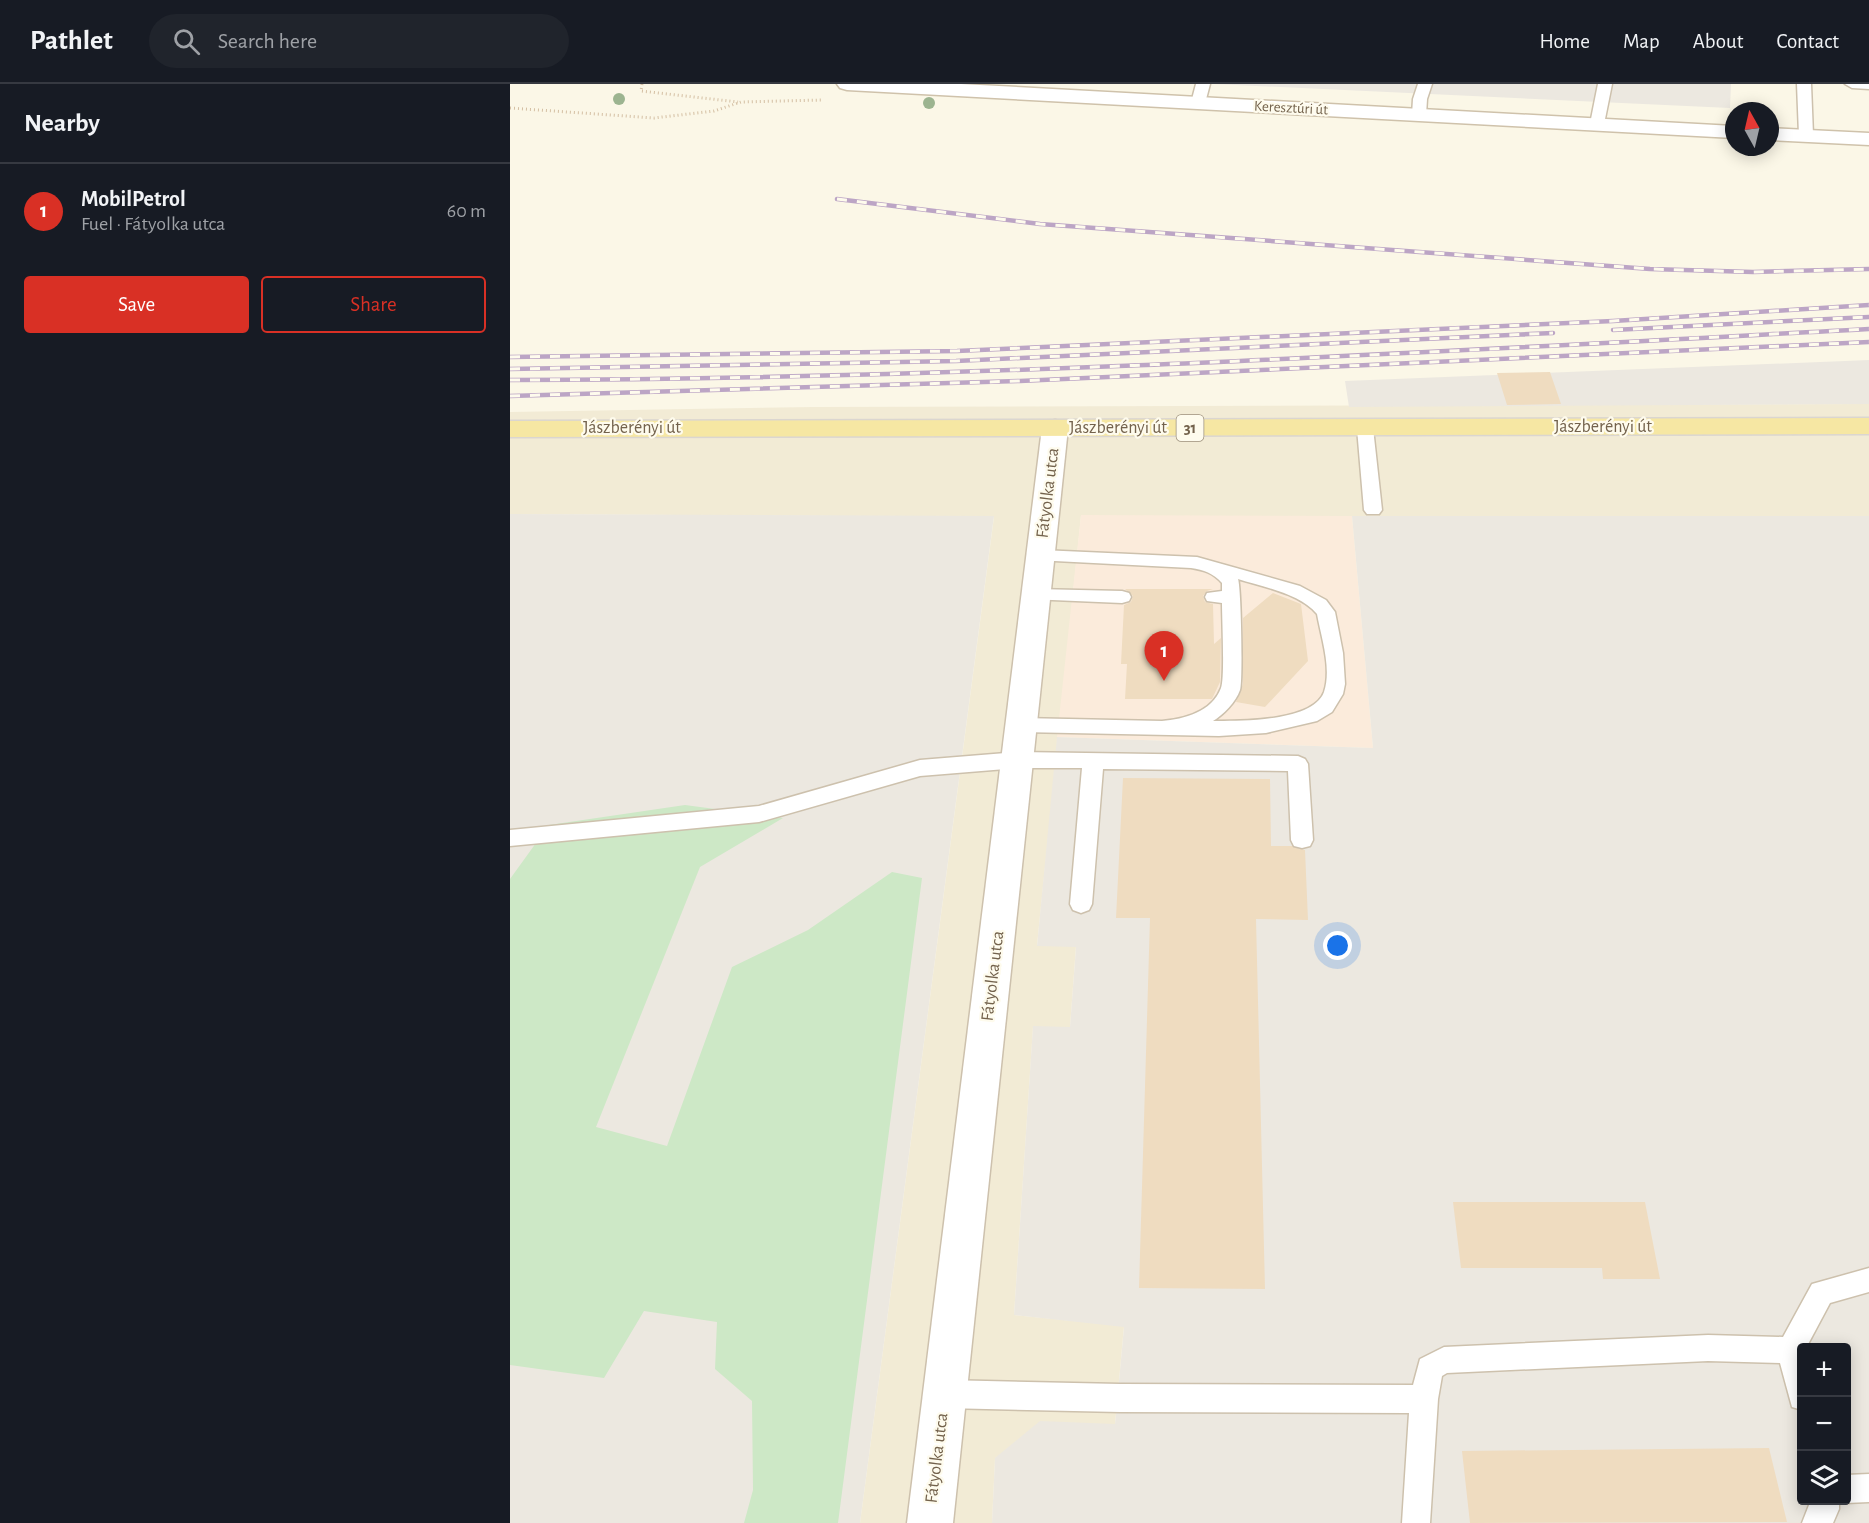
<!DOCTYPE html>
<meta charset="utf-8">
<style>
body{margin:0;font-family:"Alegreya Sans",sans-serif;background:#20242c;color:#f1f3f6}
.controls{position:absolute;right:18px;bottom:18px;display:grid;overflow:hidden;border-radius:6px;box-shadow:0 3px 15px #0003}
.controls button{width:54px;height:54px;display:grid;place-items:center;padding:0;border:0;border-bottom:2px solid #363941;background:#171b24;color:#f1f3f6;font:30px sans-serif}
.compass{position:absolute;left:1215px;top:18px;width:54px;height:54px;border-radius:50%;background:#171b24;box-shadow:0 3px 15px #0003;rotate:352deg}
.you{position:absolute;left:828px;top:862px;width:21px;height:21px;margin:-15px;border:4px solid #fff;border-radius:50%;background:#1a73e8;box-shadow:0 0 0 9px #1a73e833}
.badge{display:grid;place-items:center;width:39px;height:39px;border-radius:50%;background:#d93025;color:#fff;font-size:20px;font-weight:700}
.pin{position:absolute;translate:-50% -50px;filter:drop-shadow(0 2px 3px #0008)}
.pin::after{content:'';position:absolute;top:32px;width:21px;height:18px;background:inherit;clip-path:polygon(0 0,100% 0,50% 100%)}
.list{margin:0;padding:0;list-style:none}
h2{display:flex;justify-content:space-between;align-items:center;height:78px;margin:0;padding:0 24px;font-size:26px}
h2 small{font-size:20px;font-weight:400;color:#9ea1a6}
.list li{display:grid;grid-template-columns:39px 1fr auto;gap:18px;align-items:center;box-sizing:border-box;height:96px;padding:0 24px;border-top:2px solid #363941}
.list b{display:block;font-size:22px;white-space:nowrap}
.list p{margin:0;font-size:20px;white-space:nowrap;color:#9ea1a6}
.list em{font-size:20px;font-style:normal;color:#9ea1a6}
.actions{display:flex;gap:12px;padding:18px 24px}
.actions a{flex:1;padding:14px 0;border:2px solid #d93025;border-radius:6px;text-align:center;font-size:21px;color:#d93025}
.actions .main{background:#d93025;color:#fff}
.icon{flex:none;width:33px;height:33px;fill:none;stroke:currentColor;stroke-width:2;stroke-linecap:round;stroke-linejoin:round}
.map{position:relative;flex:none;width:1359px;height:1439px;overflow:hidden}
header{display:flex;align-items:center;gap:36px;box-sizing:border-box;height:84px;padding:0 30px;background:#171b24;border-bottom:2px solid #363941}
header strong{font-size:28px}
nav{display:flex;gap:33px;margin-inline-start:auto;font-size:21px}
.search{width:420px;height:54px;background:#20242c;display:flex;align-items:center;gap:15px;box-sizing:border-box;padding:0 21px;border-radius:33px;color:#9ea1a6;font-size:22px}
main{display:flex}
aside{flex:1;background:#171b24}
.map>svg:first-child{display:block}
.residential{fill:#f2ebd5}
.commercial{fill:#fbebdb}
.industrial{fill:#ece8e0;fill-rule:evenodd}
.green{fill:#cde8c6}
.building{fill:#efdcc0}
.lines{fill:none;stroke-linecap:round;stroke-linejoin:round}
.service-casing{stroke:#cdc1ad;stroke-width:3}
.minor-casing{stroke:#cdc1ad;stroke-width:3}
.secondary-casing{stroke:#cfc2ab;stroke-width:3}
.primary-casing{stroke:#dbd6d0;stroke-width:3}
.path{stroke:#d4bfa3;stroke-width:3;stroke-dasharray:1 3;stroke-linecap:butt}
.service{fill:#fff;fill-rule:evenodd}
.minor{fill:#fff;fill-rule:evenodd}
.secondary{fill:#fff;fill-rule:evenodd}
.primary{fill:#f6e7a3;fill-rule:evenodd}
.rail-casing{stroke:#bca5c5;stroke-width:4.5}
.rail{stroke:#fefbed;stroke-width:3;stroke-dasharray:10;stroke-linecap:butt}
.tree{fill:#9cb490}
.labels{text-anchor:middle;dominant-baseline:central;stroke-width:4.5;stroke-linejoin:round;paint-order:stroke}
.far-street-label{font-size:15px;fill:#73624c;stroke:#fefbed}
.shield{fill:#fefbed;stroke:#9d907c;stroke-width:1.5}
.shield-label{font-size:16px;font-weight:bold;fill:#73624c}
.street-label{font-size:18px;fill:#73624c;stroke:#fefbed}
</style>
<header>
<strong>Pathlet</strong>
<div class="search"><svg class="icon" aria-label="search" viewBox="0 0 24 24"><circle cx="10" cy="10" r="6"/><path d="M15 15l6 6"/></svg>Search here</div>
<nav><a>Home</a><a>Map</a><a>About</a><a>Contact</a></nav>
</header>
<main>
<aside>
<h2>Nearby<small></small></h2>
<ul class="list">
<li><span class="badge">1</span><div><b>MobilPetrol</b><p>Fuel · Fátyolka utca</p></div><em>60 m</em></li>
</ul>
<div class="actions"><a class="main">Save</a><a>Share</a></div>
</aside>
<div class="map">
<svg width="1359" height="1439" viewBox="0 0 1359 1439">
<rect width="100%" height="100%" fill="#fbf7e7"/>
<path class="residential" d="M1359,320v112h-788l-44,429 39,1 -6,81h-37l-19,288 110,11 -9,98 -120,34 -3,65h-132l134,-1006 -484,-3v-102l304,-5z"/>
<path class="commercial" d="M571,431l271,1 21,232 -316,-11z"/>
<path class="industrial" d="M704,0h517l-1,24z
M1359,276v44l-520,3 -4,-26z
M0,430l484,2 -134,1007h-350z
M842,432h517v1007h-877l3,-65 45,-37 75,3 9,-97 -110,-12 19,-289 37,1 6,-80 -39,-1 20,-209 316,11zM1292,1264h44v152h-44z"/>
<path class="green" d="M175,721l98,13 -83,49 -104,260 71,19 65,-179 76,-37 84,-58 30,6 -84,645h-94l9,-33 -1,-89 -37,-32 2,-47 -73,-11 -40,67 -94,-13v-486l39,-54z"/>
<path class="building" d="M1040,288l11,32 -54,1 -10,-32z
M615,505h88l-6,2 -4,5 2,6 8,2 1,40 7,-6 -1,44 -8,17h-87l2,-35h-6l3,-59 7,-3 2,-6z
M763,509l28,11 7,57 -43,46 -29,-5 7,-18v-66z
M613,694l147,1 1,67h21l13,4 3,70 -52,-1 9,370 -126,-1 11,-370h-34z
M943,1118h192l15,77h-57l-1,-11h-141z
M1259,1364l18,74 -317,1 -8,-72z"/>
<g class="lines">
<defs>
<path id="service" d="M686,0h14l-5,19 -7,4 -7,-4z
M908,0h14l-5,15 -1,16 -7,4 -7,-4 1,-16z
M1088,0h14l-8,40 -7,4 -7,-4z
M1287,0h14l2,51 -7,4 -7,-4z
M1335,0h24v5l-17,-1z
M855,339l6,1 2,4 9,82 -3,4h-12l-3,-4 -7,-82 2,-4z
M531,466l156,7 103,29 26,14 9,12 8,41 2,31 -2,10 -11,18 -15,9 -51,12 -47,3 -198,-4 -7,-2 -3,-5 3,-5 7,-2 141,3c22,-2 50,-9 59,-33 4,-10 1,-70 1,-85l-15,-2 -2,-4 2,-4 15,-2v-8c-9,-10 -18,-13 -31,-15l-156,-8 -3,-4 3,-4zM728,495c25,8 61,14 79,35 4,23 15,54 7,78 -11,30 -85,29 -111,29 10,-6 23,-19 27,-31 3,-8 1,-104 -2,-111z
M526,505l86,2 7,2 2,4 -2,4 -7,2 -93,-4 -2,-4 2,-4z
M508,668l280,4 7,3 3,5 5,76 -3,6 -8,2 -8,-2 -3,-6 -3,-69 -185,-2 -11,135 -3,6 -8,3 -8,-3 -3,-6 12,-136h-64l-98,8 -161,46 -249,24v-16l249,-24 161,-46z
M1359,1184v24l-39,11 -24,45h-4v62l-10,-3 -12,-44 -72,-2 -261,12 -5,3 -4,23 -8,124h-28l7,-110 -289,-1 -176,-4 -10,-4 -4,-10 4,-10 10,-4 176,4 293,1 7,-26 24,-12 264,-12 75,2 29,-53z
M1359,1390v28l-23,1 -7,-2v8l-6,14h-31l9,-23h35v-25z"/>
<path id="minor" d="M545,336l9,2 4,6 -115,1095h-46l135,-1095 4,-6z"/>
<path id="secondary" d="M327,0h124l773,42v12l-887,-48 -7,-2z
M1260,44l99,5v12l-99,-5z"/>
<path id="primary" d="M1359,334v16l-1359,3v-16z"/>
</defs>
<use href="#service" class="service-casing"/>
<use href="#minor" class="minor-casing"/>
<use href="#secondary" class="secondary-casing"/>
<use href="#primary" class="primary-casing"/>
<path class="path" d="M132,0l-1,7 97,11
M0,24l144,10 60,-7 27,-9 81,-2"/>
<use href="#service" class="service"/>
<use href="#minor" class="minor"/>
<use href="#secondary" class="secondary"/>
<use href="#primary" class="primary"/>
<defs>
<path id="rail" d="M327,115l203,25 610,45 103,3 116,-3
M1103,246l256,-13
M0,273l447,-6 656,-30 256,-16
M0,285l446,-8 597,-28
M0,296c454,-1 906,-27 1359,-51
M0,312l510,-15 849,-39"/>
</defs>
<use href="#rail" class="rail-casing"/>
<use href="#rail" class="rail"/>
</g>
<g class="tree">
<circle cx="109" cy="15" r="6"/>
<circle cx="419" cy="19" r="6"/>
</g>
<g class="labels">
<g class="far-street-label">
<text transform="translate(781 24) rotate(3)">Keresztúri út</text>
</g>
<rect class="shield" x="666.5" y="331" width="27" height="26" rx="4.5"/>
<g class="shield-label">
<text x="680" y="344">31</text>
</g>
<g class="street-label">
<text x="1093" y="343">Jászberényi út</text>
<text x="122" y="344">Jászberényi út</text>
<text x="608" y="344">Jászberényi út</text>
<text transform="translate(538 409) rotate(-83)">Fátyolka utca</text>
<text transform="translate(483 892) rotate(-83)">Fátyolka utca</text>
<text transform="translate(427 1374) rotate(-83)">Fátyolka utca</text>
</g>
</g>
</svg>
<div class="controls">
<button>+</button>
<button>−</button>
<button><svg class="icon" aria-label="layers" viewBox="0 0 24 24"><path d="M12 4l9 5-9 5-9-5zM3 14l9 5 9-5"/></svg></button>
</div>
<svg class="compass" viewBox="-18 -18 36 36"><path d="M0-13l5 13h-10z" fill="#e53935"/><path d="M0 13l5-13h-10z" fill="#9ea1a6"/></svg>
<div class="you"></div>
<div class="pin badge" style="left:654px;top:597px">1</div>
</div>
</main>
